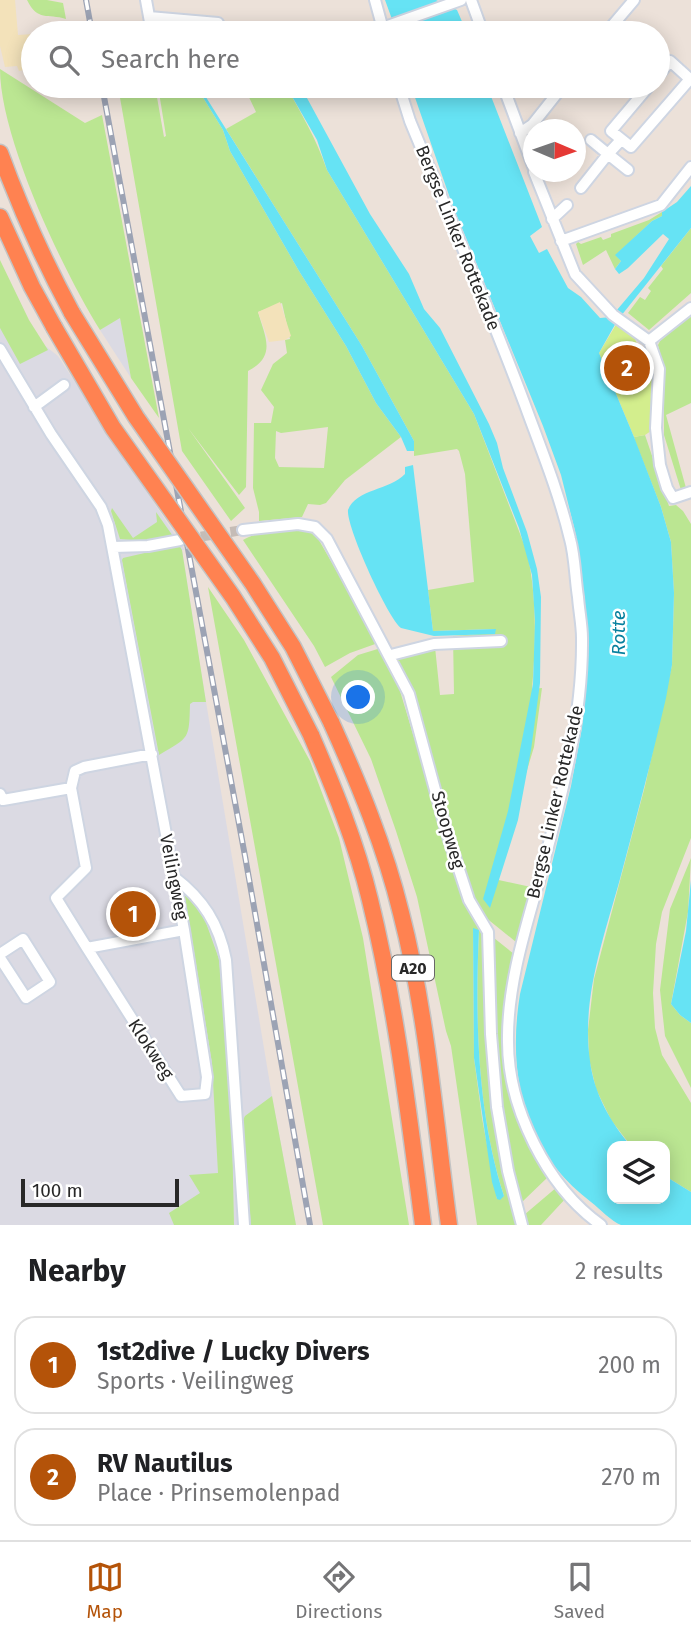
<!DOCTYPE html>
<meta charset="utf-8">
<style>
body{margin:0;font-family:"Fira Sans",sans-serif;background:#f2f2f2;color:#202124}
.controls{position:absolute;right:21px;bottom:21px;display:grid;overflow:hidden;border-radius:14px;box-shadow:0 4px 18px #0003}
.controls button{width:63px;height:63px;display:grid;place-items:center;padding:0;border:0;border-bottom:2px solid #e0e0e0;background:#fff;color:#202124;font:35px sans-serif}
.compass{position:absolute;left:523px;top:119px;width:63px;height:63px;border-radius:50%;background:#fff;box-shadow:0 4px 18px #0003;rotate:92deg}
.scale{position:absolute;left:21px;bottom:18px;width:158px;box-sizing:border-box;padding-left:7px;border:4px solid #282828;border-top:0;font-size:19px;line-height:24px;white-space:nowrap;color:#282828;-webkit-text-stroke:5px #fff;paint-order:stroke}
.you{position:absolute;left:359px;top:698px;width:24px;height:24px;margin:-18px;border:5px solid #fff;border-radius:50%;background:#1a73e8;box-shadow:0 0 0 10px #1a73e833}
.badge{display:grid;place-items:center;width:46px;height:46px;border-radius:50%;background:#b45309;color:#fff;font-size:23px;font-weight:700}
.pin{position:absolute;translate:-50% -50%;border:4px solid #fff;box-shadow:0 2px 7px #0006}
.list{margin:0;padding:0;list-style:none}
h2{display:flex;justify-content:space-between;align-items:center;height:91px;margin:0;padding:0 28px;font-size:30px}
h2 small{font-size:23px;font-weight:400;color:#757577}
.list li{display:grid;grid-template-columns:46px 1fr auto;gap:21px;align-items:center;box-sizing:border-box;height:98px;margin:0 14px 14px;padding:0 14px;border:2px solid #e0e0e0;border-radius:21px}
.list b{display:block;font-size:26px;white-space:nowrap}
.list p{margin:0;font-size:23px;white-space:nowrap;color:#757577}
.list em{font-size:23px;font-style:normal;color:#757577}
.icon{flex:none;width:38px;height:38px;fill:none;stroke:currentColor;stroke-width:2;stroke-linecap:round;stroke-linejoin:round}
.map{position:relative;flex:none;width:691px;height:1225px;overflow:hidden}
.search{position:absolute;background:#fff;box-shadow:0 4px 18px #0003;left:21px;right:21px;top:21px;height:77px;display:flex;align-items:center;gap:18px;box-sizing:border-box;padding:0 24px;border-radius:38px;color:#757577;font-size:26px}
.sheet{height:315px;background:#fff}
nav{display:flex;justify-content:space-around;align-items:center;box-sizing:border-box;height:98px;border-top:2px solid #e0e0e0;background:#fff;font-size:19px;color:#757577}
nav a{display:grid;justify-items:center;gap:4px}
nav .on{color:#b45309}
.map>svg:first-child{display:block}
.industrial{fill:#dbdae3}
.green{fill:#bbe692;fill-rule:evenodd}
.sand{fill:#f3e2ba}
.pitch{fill:#d3ee8d}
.water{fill:#66e3f4}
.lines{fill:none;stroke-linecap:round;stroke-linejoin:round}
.minor-tunnel{stroke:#c5bcb6;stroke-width:10;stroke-dasharray:10 5;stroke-linecap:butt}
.minor-casing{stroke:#ced5e2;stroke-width:14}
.highway-casing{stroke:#c3c3c3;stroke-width:19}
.minor{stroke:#fff;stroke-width:10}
.highway{stroke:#ff8251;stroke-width:16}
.rail-casing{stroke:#9ca3b4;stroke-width:6}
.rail{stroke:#fff;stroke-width:3.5;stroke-dasharray:10;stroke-linecap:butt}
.highway-bridge-casing{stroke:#c3c3c3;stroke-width:19;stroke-linecap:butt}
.highway-bridge{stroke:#ff8251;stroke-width:16}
.labels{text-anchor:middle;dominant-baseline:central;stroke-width:5;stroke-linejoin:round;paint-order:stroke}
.shield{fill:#fff;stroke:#686868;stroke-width:2}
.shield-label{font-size:16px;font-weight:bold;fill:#282828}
.street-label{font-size:18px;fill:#282828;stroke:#fff}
.water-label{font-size:19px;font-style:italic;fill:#07809e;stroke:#fff}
</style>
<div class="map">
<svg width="691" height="1225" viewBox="0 0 691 1225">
<rect width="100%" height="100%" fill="#ece1d9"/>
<path class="industrial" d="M0,265l34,72 24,19 127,194h-3l19,122 71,424 24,129h-296z
M120,317l11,61 -31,-48z"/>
<path class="green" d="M27,0h20l16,3 3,16c-19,-6 -28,3 -39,-19z
M0,69l85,54 17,-8 57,303 -28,-40 -11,-60 -20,12c-37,-59 -100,-192 -100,-261z
M135,86h20l9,51 2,-1 -8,-50h38l27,44 7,21 69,120 47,75 30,57 25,34 -56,43 -19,23 -6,2 -12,-1 -6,13 -43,4v-9l-6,-24 1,-65h17l3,-16 -13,-17 12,-26 14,-11 -2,-13 5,-1 -8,-36 -24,9c7,25 19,44 -10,59l-2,116 -7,8 -51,-67 57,80 -14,13 -49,-70 -63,-359zM328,427l-4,41 -45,-1 -4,-9 1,-27 5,2z
M257,86h29c16,29 30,52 41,84l147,244 53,138c10,45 9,91 5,137l10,-1 -8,59 -40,132 37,8 -15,55 -31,-25 -11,-20 -44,-139 -18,-64 -15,-37 38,-10 5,48 14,-1 -1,-58 42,-3v-4l-62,2 -5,-41 46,-8 -9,-108 -6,-23 -2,-2 -43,7v-15l-52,-95 -136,-217 30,-17 -9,-19z
M662,212v4l-10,5 -36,34 5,6 -6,8 -9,-19 -23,15 -7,-21 2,-2 3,2 20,-7 2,3 8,-3v-3l38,-14z
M691,228v65l-42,37 -21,-17 12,-16 5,3 6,-9 -3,-3 15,-19 -2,-3z
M0,260l29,60 19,30 -28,14 -20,-36z
M691,315v88l-25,12 20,73 -5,2 -17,-55v-67l-6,-23 2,-4z
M645,435l24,71 7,-1 7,6 8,13v314l-29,74 -6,32 -3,49 2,35 7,27 29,48v89l-26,-16v-30h-34l-20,-26 -15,-31 -7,-30 -1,-29 6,-51 51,-193 27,-121 2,-72 -3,-51 -10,-35 -26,-66 -1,-4z
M112,508l21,30 24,-16 -1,-10 19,27 -25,3 -30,-3 -9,-28z
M300,529l16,6 62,108 -28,10 -25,14 -11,-21 -71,-106c18,-10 37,-9 57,-11z
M179,545l3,5 24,152h-13l-3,2c-1,35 0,33 -31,51l-37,-195 1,-2z
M208,587l36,53 66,121 29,77 24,100 46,287h-86z
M381,648l16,33 54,179 33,68 6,161 27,136h-40l-26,-179 -5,-15 -29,-134 -21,-66 -25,-72 -40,-82 27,-22zM473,929l6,2c-4,87 -2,181 25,265l-7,3 -15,-81 -8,-60z
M691,858l-3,54 -17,92 9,11 11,8v65l-26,-52 -5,-46 10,-81z
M187,894l18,26 14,39 12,124 3,142h-60l-5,-12 31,-20 -11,-18 29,-2 -6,-110 -27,-167z
M494,938l20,16c-13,63 -19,110 6,171 8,19 15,36 28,52l-26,25 -17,-60 -12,-129z
M272,1096l24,129h-45l-9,-103 3,-6z
M557,1187l10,10 -26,28h-14l-3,-10z"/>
<path class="sand" d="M0,0h15l3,35 15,-1v34l-14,3 -2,-5 -12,1 -5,-21z
M280,302l11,34 -6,4 -16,2 -11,-30z"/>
<path class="pitch" d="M617,323l17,14 20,44 -3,50 -6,4 -11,2 -35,-84z"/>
<path class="water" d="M385,0h51l21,10 10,23h-70z
M196,86h3l163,260 52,95v10h-7l-6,-14 -25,-34 -30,-57 -47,-75 -69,-120 -7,-21z
M286,86l15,1 69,127 39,60 15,35 16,19 49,96 8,19 6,25 24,64 10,37 4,28 -1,86 -9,67 -13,70 -28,88 -7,-9 25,-88 25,-127 2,-63 -3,-46 -13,-47 -45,-114 -147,-244 -10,-30z
M411,86h76l55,141 -12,9 9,17 8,-4 21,39 13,9 19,21 11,-1 33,-39 25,-39 -6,-5 -35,34 -9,6 -4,-5 6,-8 -6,-6 37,-34 10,-5v-4l15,-10 14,-16v42l-74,93 -18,32 35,84 27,70 10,35 3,51 -2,72 -6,33c-14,61 -30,121 -46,181 -16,58 -39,120 -30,182 4,32 20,61 41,85h-19v53h53v-23l26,16v33c-13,0 -61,0 -70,0 -10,-4 -21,-16 -30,-23 -68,-51 -84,-128 -71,-208l51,-208 11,-58 5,-53 -2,-72 -10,-72 -14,-56 -18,-49 -91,-222z
M413,465l20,166 63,-2 -1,5 -61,2 -33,-8c-13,-10 -55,-101 -53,-118 8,-21 42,-20 57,-36v-7z
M691,880v143l-11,-8 -9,-11 15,-73z
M473,928l6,2c-4,88 -2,182 25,266l-4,4 -3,-1 -5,-17 -18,-124z"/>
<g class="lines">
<path class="minor-tunnel" d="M186,539l57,-9"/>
<defs>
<path id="minor" d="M146,0l6,33
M375,0l9,33
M471,0l12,33
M149,17l69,6 -7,10
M382,28l79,-28
M606,33l28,-33
M399,86l11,35c39,94 79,188 115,284 16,44 34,88 45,134 5,18 5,39 8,58 1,14 4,28 4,41 1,82 -22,164 -43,243 -15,52 -32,107 -31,161 0,66 39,145 93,183
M503,86l31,83
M649,86l-38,45 20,16 59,-68 -20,-18 -12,15
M520,133l12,-8 31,-39
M621,140l-13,14 20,16
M534,172l41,102 38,41 36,26
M581,188l27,-34 -17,-14
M552,219l15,-14
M561,241l100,-36 30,-38
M649,341l10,28 -3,59 4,37 7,23 6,10 18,-6
M649,341l42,-33
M0,349l51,85 50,73 7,18 76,405 -97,18 -31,-50 30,-30 -15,-80 4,-17 9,-4 68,-13
M34,407l30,-22
M243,530l55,-6 17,3 12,12 82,155 37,136 23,70 19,32 3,102 6,73 11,64 14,54
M113,547l35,-1 32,-6
M391,655l43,-11 67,-3
M0,794l3,6 68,-12
M174,877c29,22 45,47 52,83l18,265
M87,948l94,148 24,-2 2,-17 -23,-147
M0,954l23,-15 27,43 -24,16 -26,-40"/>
<path id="highway" d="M0,153c20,55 44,108 72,160
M0,217l32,70 22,40
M331,722c28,62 54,125 70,191 26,101 34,208 48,312
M311,735c23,53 45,107 59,165 26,106 39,216 53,325"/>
</defs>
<use href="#minor" class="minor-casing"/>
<use href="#highway" class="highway-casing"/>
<use href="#minor" class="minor"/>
<use href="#highway" class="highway"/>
<defs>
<path id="rail" d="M86,0l6,33
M102,86l143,770 65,369"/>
</defs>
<use href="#rail" class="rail-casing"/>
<use href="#rail" class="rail"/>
<defs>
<path id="highway-bridge" d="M72,313l64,104 117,167 40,63 38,75
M54,327l59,101 120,169 39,61 39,77"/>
</defs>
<use href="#highway-bridge" class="highway-bridge-casing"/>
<use href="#highway-bridge" class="highway-bridge"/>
</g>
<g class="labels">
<rect class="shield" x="392" y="955.5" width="42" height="25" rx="5"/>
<g class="shield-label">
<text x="413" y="968">A20</text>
</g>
<g class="street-label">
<text transform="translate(458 238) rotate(68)">Bergse Linker Rottekade</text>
<text transform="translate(555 802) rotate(-77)">Bergse Linker Rottekade</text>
<text transform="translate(448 830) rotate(74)">Stoopweg</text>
<text transform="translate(174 877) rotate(79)">Veilingweg</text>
<text transform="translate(151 1049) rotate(57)">Klokweg</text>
</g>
<g class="water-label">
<text transform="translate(618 633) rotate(-90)">Rotte</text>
</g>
</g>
</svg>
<div class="controls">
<button><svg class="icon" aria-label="layers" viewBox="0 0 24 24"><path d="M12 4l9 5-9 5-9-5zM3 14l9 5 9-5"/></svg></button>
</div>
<svg class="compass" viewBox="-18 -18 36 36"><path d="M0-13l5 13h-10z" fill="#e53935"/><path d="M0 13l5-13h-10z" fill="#757577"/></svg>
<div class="scale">100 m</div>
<div class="you"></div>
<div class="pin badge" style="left:133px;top:914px">1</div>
<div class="pin badge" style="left:627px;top:368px">2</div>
<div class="search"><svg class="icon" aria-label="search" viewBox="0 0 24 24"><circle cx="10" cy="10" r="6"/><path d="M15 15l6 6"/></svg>Search here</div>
</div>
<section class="sheet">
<h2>Nearby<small>2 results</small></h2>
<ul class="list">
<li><span class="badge">1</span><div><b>1st2dive / Lucky Divers</b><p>Sports · Veilingweg</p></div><em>200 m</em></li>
<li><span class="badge">2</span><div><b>RV Nautilus</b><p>Place · Prinsemolenpad</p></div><em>270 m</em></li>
</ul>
</section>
<nav>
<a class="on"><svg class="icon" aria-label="map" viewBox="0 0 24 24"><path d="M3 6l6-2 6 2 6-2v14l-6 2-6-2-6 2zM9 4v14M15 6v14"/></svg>Map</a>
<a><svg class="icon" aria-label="directions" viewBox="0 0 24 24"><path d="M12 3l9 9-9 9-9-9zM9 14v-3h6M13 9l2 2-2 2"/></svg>Directions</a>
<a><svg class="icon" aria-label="saved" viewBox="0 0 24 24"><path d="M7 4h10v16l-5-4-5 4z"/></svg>Saved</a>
</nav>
